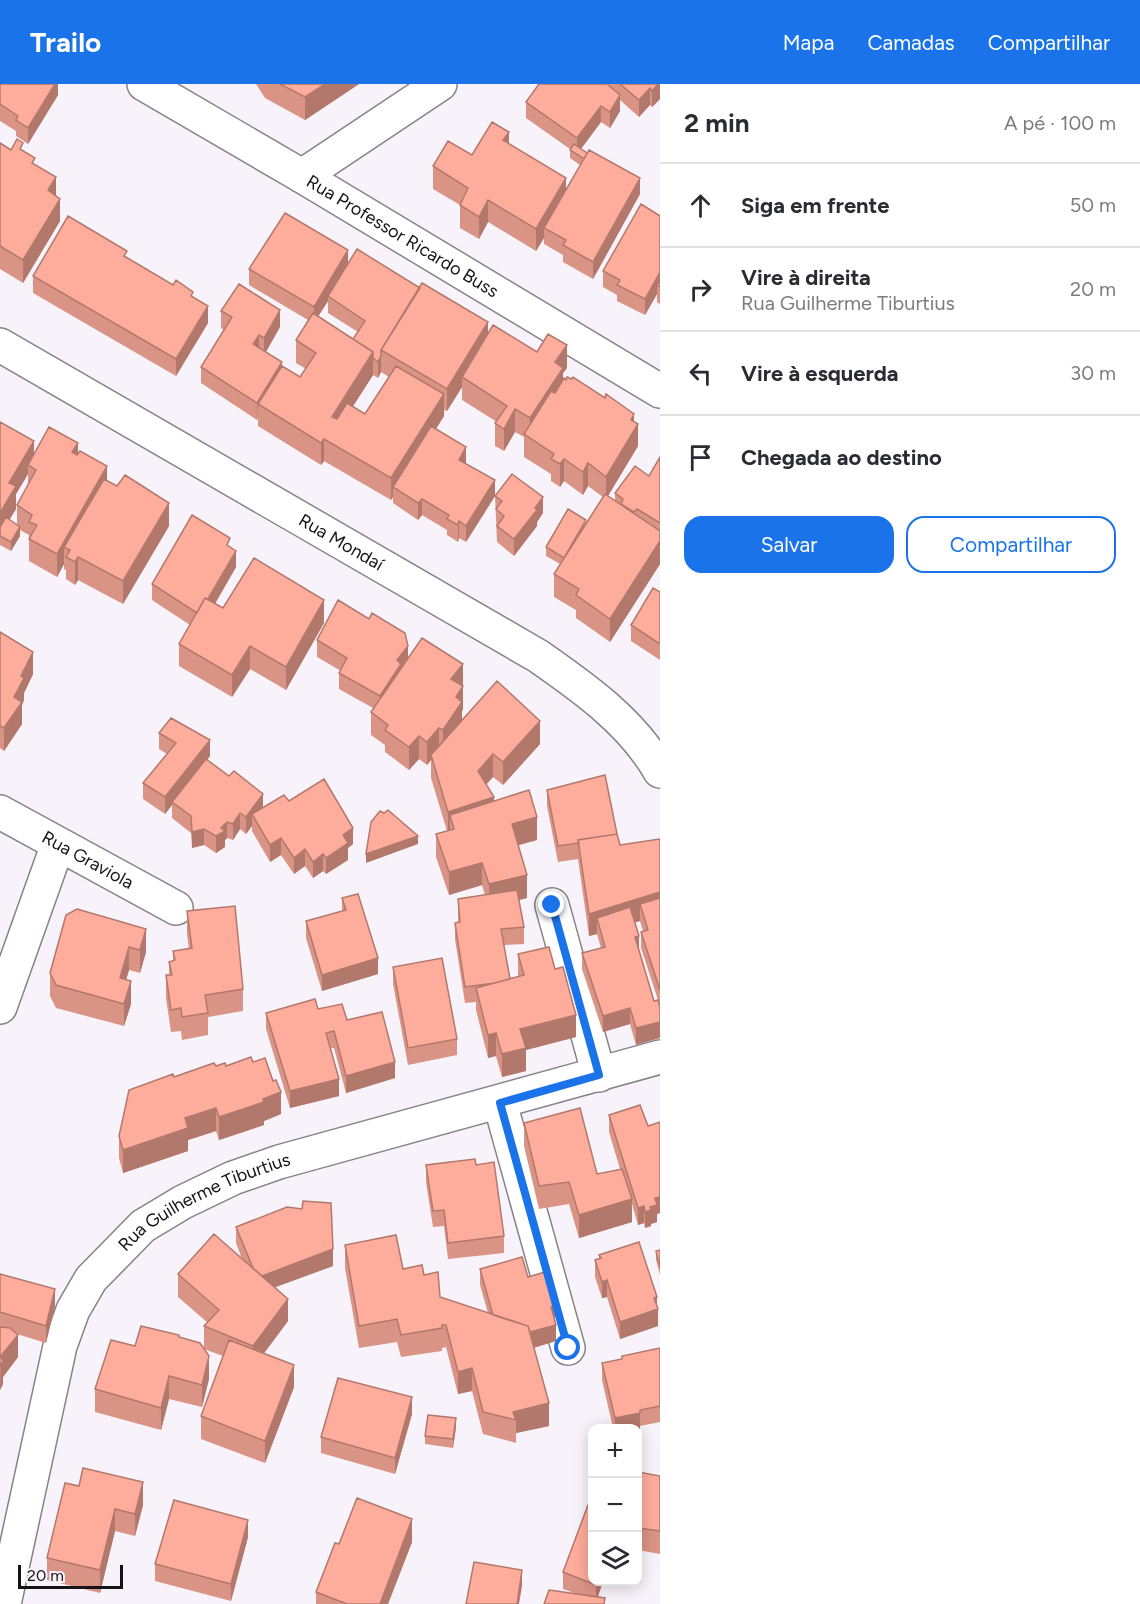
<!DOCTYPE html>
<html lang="pt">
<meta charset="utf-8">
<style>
body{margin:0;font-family:Figtree,sans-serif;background:#f2f2f3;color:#2b2b33}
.controls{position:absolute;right:18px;bottom:18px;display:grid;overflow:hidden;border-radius:12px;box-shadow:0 3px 15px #0003}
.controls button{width:54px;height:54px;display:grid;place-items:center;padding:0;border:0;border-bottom:2px solid #e1e1e2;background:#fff;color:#2b2b33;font:30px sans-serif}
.scale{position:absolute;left:18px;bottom:15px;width:105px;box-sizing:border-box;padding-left:6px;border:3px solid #151316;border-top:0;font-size:16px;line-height:21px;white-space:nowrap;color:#151316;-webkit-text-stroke:4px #f8f3fa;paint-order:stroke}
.stop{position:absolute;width:18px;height:18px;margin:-14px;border:4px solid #1a73e8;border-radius:50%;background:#fff}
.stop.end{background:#1a73e8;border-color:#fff;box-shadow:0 2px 6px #0008}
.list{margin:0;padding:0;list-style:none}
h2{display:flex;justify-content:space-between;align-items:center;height:78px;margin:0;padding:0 24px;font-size:26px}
h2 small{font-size:20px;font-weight:400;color:#7c7c81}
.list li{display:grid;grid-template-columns:39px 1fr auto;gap:18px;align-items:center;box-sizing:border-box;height:84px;padding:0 24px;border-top:2px solid #e1e1e2}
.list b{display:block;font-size:22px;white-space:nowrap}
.list p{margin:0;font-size:20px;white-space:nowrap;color:#7c7c81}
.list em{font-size:20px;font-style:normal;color:#7c7c81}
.actions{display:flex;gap:12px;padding:18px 24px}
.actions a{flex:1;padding:14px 0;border:2px solid #1a73e8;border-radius:18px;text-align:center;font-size:21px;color:#1a73e8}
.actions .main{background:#1a73e8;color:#fff}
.icon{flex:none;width:33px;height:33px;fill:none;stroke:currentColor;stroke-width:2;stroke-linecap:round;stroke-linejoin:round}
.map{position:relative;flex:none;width:660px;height:1520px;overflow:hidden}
header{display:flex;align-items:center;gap:36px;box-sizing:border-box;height:84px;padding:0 30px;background:#1a73e8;color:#fff}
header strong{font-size:28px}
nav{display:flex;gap:33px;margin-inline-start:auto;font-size:21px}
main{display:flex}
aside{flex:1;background:#fff}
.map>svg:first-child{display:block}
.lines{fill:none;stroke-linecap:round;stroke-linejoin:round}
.minor-casing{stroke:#878289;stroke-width:36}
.minor{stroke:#fff;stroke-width:33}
.wall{fill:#da9485;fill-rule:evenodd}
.shaded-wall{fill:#b2786c}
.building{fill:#feac9b;stroke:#b2786c;stroke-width:1.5}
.route{stroke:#1a73e8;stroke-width:8}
.labels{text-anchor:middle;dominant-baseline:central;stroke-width:4.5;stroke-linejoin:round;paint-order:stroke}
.street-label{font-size:18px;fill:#151316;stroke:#f8f3fa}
</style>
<header>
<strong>Trailo</strong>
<nav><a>Mapa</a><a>Camadas</a><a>Compartilhar</a></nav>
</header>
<main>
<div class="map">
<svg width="660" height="1520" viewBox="0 0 660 1520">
<rect width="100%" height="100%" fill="#f8f3fa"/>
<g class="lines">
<defs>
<g id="minor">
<path id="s1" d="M144,0l158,92 358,215"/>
<path d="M302,92l138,-92"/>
<path id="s2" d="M0,261l538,311c46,32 94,66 122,115"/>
<path id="s3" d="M0,728l176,96"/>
<path d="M552,821l47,170"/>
<path d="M0,923l58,-163"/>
<path d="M500,1019l68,245"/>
<path id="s4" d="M4,1520l56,-258 13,-36 18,-31 52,-53 40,-24 50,-24 46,-16 381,-105"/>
</g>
</defs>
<use href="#minor" class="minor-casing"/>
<use href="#minor" class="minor"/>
</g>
<path class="wall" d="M0,0h58v11l-30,49 -12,-8v-5l-16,-10z
M256,0h103l-54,36 -40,-22z
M539,0h121v15l-8,8 -2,-2 -11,12 -19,-17v11l-10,17 -9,-6 -20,27 59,45 -47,85 -30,-17v-7l-19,-11v-6l-8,13 -48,-29 -9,17 -19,-11v-23l-27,-16v-23l76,-22 57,45 14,-24 -10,-7v-9l-44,-31v-16z
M0,59l11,7 12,1 12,14 21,31 4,25 -37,62 -23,-14z
M660,132v88l-3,-2v-8l-12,21 -28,-14v-6l-14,-8v-16z
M127,174l66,39 15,26 -32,53 -143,-83v-17z
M348,180l140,69 49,19 30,16 -4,5v6l71,42 4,25 -30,50 7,5v-8l34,-17 11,-19v107l-50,78 -34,-24v-8l-22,-13v-23l6,-10 -14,-8v-9l40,-24 17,-26 -15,-11 -5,9 -19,-14 -4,6 -9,-6v-7l-27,-17v-20l-9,-5 -11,19 -9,-5v-23l2,-1 -35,-22v-13l-15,24 -3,-1v6l-8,13 59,67 -29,46 -7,-4 -1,4 -11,-7v-5l-25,-15 -4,5 -25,-17v-6l-2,3 -67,-39 -3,4 -63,-39v-7l-1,1 -56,-37v-16l23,-37 -3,-2v-17l59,16 -14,25 16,14 18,11 6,-8 -10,-6v-23l12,-20 -59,-35v-16zM328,217v12l30,19 -5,7 -35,-23zM381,288l8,5 -24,37 -12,-8 20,-31 5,3z
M0,338l34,33h44l29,25 62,46 -46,78 -45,-24 -3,5 -9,-6v-9l-2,-1v-5l-7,13 -28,-16v-26l-9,-5v6l-9,15 -11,-6zM28,390v11l-11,20v20l-8,-5 7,-11v-15z
M495,412l48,17 -6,9v4l-23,30 -17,-14z
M230,462l6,21 -21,37 8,4 101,15 -38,67 -36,-21 -18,28 -53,-31v-22l11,-19 -38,-25v-16z
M660,508v68l-29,-19v-16z
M0,548l33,42 -9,19v7l-2,5v19l-18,27 -4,-3z
M317,556l91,18 55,6v45l-1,2v9l78,24 -37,41 -10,-8 -7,7 8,17 43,39 -19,5 9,53 -8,2 5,27v17l-20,1 6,34 8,-2v-23l58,83 -50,13v21l-24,6 -6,-21 -8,2 -12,-48v-8l-11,1 -10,-64v-16l3,-1v-23l27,-4 -3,-10 -33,10 -13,-38v-23l11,-3 -16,-53v-18l-4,5 -8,-6 -10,11 -24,-18v-7l-14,-10v-23l2,-4 -34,-19v-16l2,-2 -24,-14z
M159,649l51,23 -3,4 56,47 26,-6 64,43 -5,4v12l-22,14 -3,-3 -10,7 -8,-12 -11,8 -13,-19 -11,7 -18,-31v-5l-6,8 -6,-5 -7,11 -6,-2 -2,2v7l-9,6 -12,-8 -12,3 -1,-15 -19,-15v-13l-7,9 -22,-15v-16l24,-29 -8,-5z
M547,706l70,44 3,11 40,-6v167l-19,-58v-16l2,-1 -3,-10 -5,1 4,14 -3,109 -6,-21 -27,8 -21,-63v-16l19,-5 -4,-14 -8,2 -11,-77 -20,3 -11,-56z
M342,814l36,76 -56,17 -16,-53v-17l36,-10z
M187,827l56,78v22l-35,6v18l-26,5 -1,-9 -10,1 -5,-34v-23h3v-13l4,-1v-10l16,-2 -2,-15z
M66,831l80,37 -6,21 -11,-3 -3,10 5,24 -7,22 -68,-18 -6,-12v-23z
M393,883l64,72v16l-49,10 -15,-81z
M318,925l29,11 48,58 -49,15 -12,-45h-3l8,48 -49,12 -24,-79v-16z
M216,982h10l55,48 -17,7v4l-45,15 -3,-9 -28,9v11l-65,22 -4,-15v-22l55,-59z
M609,1031l39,11 12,-4v91l-3,1v8l-6,2v2l-6,2 -1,-5 -6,2 -6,-21v18l-53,16 -10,-34 -30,5 -15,-63v-23l73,51 23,-5 -11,-37z
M426,1081h50l28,71v17l-56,6 -4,-33 -11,1 -7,-45z
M236,1143l97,39 -58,21 13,34 -24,32 30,34 -29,76 -64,-24v-23l22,-60 -19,-7v-23l4,-3 -30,-26v-23l64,-15 -6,-16z
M345,1161l58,24 21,6 16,22 48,16 -8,-28v-16l48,8 27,44 1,20 -22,7 15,78 -33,7v10l-33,-9 -11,-43 -14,3 -12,-47 -4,1v3l-41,6 -4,-15 -38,6 -14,-80z
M660,1166v25l-4,-15v-9z
M599,1171l58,50 1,21 -38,13 -13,-42 -5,1 -7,-21v-17l4,-1z
M0,1190l55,32 -9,37 -29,-9 1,23 -15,20v7l-3,6z
M179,1253l30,42 -7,28 -33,-8 -8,31 -66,-18v-23l40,-43z
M660,1264v74l-20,4v3l-2,1v-2h-25l-11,-48v-17l20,-4v-3z
M412,1330l-17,60 -74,-21v-16z
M456,1343l-3,21 -28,-4v-8z
M638,1388l22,4v78l-22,-4z
M65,1399l78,22 -8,31 -20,-5 -15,62 -53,-13v-22z
M248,1453l-17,64 -76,-20v-17z
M412,1458l-24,62h-72v-12l23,-48z
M563,1488l29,9h11l-5,16 7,7 -42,-15z"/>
<path class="shaded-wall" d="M55,0h3v11l-30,49v-16z
M325,0h34l-54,36v-23z
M658,0h2v15l-8,8v-16z
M650,4v17l-11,12v-17z
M620,11v16l-10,17v-16z
M601,22v16l-24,32v-16z
M509,48v22l-6,-14z
M56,93v23l-8,-10z
M566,94v22l-22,28v10l-8,13v-22z
M640,94v16l-47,85v-17z
M60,115v22l-37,62v-23z
M488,116v22l-9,17v-22z
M348,166v16l-20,30v5l-14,22v-16z
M660,188v15l-3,-1v8l-12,21v-16z
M208,222v17l-32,53v-17z
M280,226v17l-16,28v-17z
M488,238v22l-26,33v10l-15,24v-22z
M259,251v16l-6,-7z
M567,261v23l-4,5v17l-33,48v-20l25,-56z
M373,268v23l-41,64v-22z
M381,272v16l-3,6v-16z
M282,278v16l-24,26 -1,16v-17z
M444,310v22l-47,74 -4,-3v10l-2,3v-22z
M515,325v23l-11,19v-22z
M634,330v17l4,-7v22l-32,53v-22z
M324,355v22l-3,4v-22z
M34,357v23l-6,1v9l-12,20v15l-16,26v-22l9,-30z
M78,359v23l-6,-14z
M466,363v17l-7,13v-17z
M564,375v22l-4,6v-23z
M588,379v23l-5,9v-23z
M107,382v22l-37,62 -6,-3v17l-7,13v-23z
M495,396v16l-29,46v-16z
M543,413v16l-6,9v4l-23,30v-17z
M422,415v16l-4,5v-17z
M169,419v23l-46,78v-23z
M459,437v17l-1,4v-17z
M20,443v9l-9,15v-9z
M660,457v23l-50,78v-23z
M236,467v16l-37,64v-17z
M78,473v23l-3,5v-23z
M324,516v23l-38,67v-23z
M250,562v23l-18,28v-22z
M408,562v16l-28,50v-16l17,-36z
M33,568v22l-9,19v7l-2,5v19l-18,27v-23l17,-52z
M463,580v45l-1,2v14l-19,28v-23l8,-51z
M540,637v23l-37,41v-23z
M439,644v22l-8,5v5l-4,5v-23z
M419,652v23l-10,11v-23z
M210,656v16l-37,47 -1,-1v3l-7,9v-17z
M493,670v23l-15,17v-23z
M263,710v16l-11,4v12l-6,8v-17z
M494,713v23l-40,9 -4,-14v19l-2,1v-23z
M240,729v16l-7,11v-16z
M537,733v23l-25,7v-23z
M227,738v16l-2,2v7l-9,6v-17l5,-8z
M353,744v16l-5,4v12l-22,14v-16l17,-23z
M204,745v16l-12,3v-16z
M418,752v8l-52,19v-9z
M281,754v17l-11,7v-17z
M305,765v17l-11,8v-16z
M323,770v17l-10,7v-16z
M482,779v22l-33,10v-23z
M527,791v23l-38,9v-23z
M660,808v22l-20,-10v17l-39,12 -4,-15v16l-8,2v-22z
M146,845v23l-6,21v-23z
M639,852v16l-4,-15z
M129,863v23l-9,30v-22z
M378,874v16l-56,17v-16z
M131,897v23l-7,22v-22z
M630,924v16l-27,8v-16z
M576,931v22l-50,13v21l-24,6v-23l18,-25z
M660,938v16l-24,7v-17z
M496,949v23l-8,2v-23z
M395,978v16l-49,15v-17z
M339,995v17l-49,12v-17z
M281,1008v22l-17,7v4l-45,15v-23z
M216,1024v23l-28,9v11l-65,22v-23l62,-32z
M660,1113v16l-3,1v8l-6,2v2l-6,2v-16l5,-5 5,-9z
M632,1115v23l-53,16v-23z
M644,1122v17l-6,2v-17z
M333,1165v17l-76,28v-17z
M607,1196v17l-5,1v-16z
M55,1205v17l-9,37v-17z
M657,1213v13l1,-1v17l-38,13v-17l34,-24z
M288,1215v22l-35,47v-22z
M555,1221v17l-4,-15z
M556,1241v16l-27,8v-16z
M18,1251v22l-15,20v7l-3,6 1,-34z
M209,1272v23l-7,28v-22z
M294,1281v22l-29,76v-22z
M472,1284v23l-14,3v-22z
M169,1292v23l-8,31v-22z
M412,1313v17l-17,60v-16z
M549,1319v23l-33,7v-13l-3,-8z
M640,1329v16l-25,-1v-10z
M456,1334v9l-3,21v-9z
M143,1398v23l-8,31v-22z
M115,1425v22l-15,62v-23z
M412,1435v23l-24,62h-8z
M248,1436v17l-17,64v-17z
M522,1486v16l-3,18h-2z
M598,1497h5l-7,21v-17z"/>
<path class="building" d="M0,0h55l-27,44 -12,-8 2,-4 -18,-12z
M280,0h45l-20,13z
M539,0h68l13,11 -10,17 -9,-6 -24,32 -51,-36z
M620,0h38l-6,7 -2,-3 -11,12z
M492,38l17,10 -6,8 63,38 -30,51 -48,-29 -9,17 -19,-12 8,-17 -35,-22 15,-25 24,14z
M17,55l6,4 -3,6 15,9 -3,5 24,14 -8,13 12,9 -37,61 -23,-14v-103l11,7z
M574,60l13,9 -3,6 -14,-9z
M589,66l51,28 -47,84 -30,-17 3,-5 -22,-12z
M641,120l19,12v56l-15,27 -28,-14 3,-5 -17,-9z
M285,129l63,37 -34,57 -65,-38z
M68,132l59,35 -3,5 49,29 3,-5 17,12 -2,4 17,10 -32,53 -143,-83z
M357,165l63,39 -39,62v6l-3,6 -5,-4v-6l-20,-13 12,-18 -37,-25z
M660,196v7l-3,-1z
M422,199l66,39 -41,67 -66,-39z
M239,200l41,26 -16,28 -5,-3 -6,9 29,18 -25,41 -56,-36 31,-50 -11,-6z
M313,229l60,39 -41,65 5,2 10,-16 18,11 31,-48 48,28 -53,84 -67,-39 -3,4 -63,-39 24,-38 18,11 16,-24 -20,-13z
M493,241l44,27 11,-18 19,11 -12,17 8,6 -33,50 -15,-9 -11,20 -9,-6 12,-17 -45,-29z
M567,293l5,2 1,-2 32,21 1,-4 28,20 -3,6 7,4 -32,53 -18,-14 -5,9 -19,-13 -4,5 -9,-5 3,-5 -30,-20 27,-43 4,2 9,-15 2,2z
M0,338l34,19 -25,42 7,3 -16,27z
M431,342l35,21 -7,13 36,20 -29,46 -7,-5 -1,4 -11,-6 2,-4 -27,-16 -4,4 -25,-16z
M49,343l29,16 -6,9 5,3 3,-4 27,15 -50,88 -28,-15 8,-14 -8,-3 3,-7 -15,-10 19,-35 -8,-5z
M660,373v66l-23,-14 -3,3 -13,-8 2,-5 -8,-6 20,-27 14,10z
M512,390l31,23 -8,11 2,2 -23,29 -17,-13 7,-10 -8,-7 6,-8 -7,-5z
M125,391l44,28 -46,78 -45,-24 -3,5 -9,-5 4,-7 -6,-3 40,-68 13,7z
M605,410l55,37v10l-50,78 -34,-24 3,-6 -25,-15z
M568,425l18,11 -22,38 -18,-11z
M192,431l38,23 -3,7 9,6 -28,48 -3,-1 -8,15 -45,-29z
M6,433l14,10 -9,15 -11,-6v-9z
M254,474l70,42 -38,67 -36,-21 -18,29 -53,-31 26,-46 18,10z
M653,504l7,4v52l-29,-19z
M338,516l31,19 3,-6 33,20 3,13 -11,14 4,4 -21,32 -41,-23 8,-15 -30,-18z
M0,548l33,20 -12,24 3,2 -10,19 8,5 -18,26 -4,-2z
M422,554l41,26 -12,15 12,7 -7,11 6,5 -19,28 -4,-2 -12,14 -8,-6 -10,11 -24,-17 3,-5 -17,-13z
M497,597l43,40 -37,41 -10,-8 -15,17 16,26 -46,15 -17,-57z
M171,634l39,22 -45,57 -22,-14 33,-40 -17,-10z
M206,675l23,17 5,-5 29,23 -17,23 -6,-4 -7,11 -6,-2 -6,6 4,3 -9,5 -12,-7 -12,3 -1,-16 -19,-14z
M605,691l12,59 -39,6 1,3 -21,3 -11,-56z
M324,695l29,49 -10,7 5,8 -22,15 -3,-4 -10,8 -8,-13 -11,9 -13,-20 -11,7 -18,-31 32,-19 5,6z
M529,706l8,27 -25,7 15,51 -38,9 -7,-21 -33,9 -13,-38 18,-5 -4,-14z
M388,726l30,26 -52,18 5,-32 9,-11 4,2z
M617,750l3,11 40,-6v53l-71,22 -11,-74z
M517,806l7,37 -23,2 9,50 -15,4 -30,4 -10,-64 5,-1 -2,-23z
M358,810l20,64 -56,17 -16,-54 40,-11 -4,-12z
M660,814v92l-19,-58 7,-2 -8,-26z
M235,822l8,83 -38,6 3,18 -26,4 -1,-9 -10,2 -5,-35h6l-3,-13 6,-2 -2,-9 19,-3 -5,-37z
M630,823l9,29 -4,1 19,64 4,-1 2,8v14l-24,6 -6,-20 -27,8 -21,-63 23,-6 -8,-29z
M77,825l69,20 -6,21 -11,-3 -9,31 11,3 -7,23 -68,-19 -6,-12 16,-58z
M549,863l6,22 8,-2 13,48 -56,14 6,19 -24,6 -6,-21 -8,2 -12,-47 48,-13 -6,-21z
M442,874l15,81 -49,9 -15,-81z
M315,915l3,10 24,-5 5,16 35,-8 13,50 -49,14 -12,-45 -8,2 13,46 -49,12 -24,-78z
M251,973l2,5 12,-4 8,23 3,-1 5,12 -18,7 1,3 -45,15 -3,-9 -31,10 3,10 -65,22 -4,-14 10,-46 44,-16 1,3 40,-14 2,3 9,-3 1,3z
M640,1021l8,21 12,-4v75l-5,1 2,7 -7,2 1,3 -6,2 -1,-6 -6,2 -29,-93z
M580,1024l17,66 25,-5 10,30 -53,16 -10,-33 -30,4 -15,-63z
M475,1075l1,6 18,-3 10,74 -56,7 -4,-33 -11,1 -7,-46z
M303,1117l28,2 2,46 -71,27 -9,-8 -17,-41 51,-20 15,2z
M214,1150l74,65 -35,47 -49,-20 15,-16 -41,-36z
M396,1151l7,34 19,-4 2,10 14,-3 2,25 88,29 21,77 -36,9 3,8 -33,-8 -11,-44 -14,4 -12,-47h-4v3l-41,7 -4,-16 -38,7 -14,-81z
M639,1158l18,55 -3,1 4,11 -38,13 -13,-42 -5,2 -7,-22 6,-2 -2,-3z
M660,1166v17l-4,-16z
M522,1173l6,20 17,-5 10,33 -4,2 5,18 -26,7 -2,-6 -35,-11 -13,-46z
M0,1190l55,15 -9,37 -46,-14z
M141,1242l38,9v2l21,6 9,13 -7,29 -33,-9 -8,32 -66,-19 16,-49 24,6z
M0,1243l10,1 8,7 -17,21 2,5 -3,6z
M229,1256l65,25 -29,76 -64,-25z
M660,1264v58l-20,4v3l-25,5 -13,-55 20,-4v-3z
M338,1294l74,19 -17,61 -74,-21z
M428,1331l28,3 -3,21 -28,-3z
M83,1384l60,14 -8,32 -20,-5 -15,61 -53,-12 18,-75 14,3z
M638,1388l22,4v55l-22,-3z
M357,1414l55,21 -32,85h-33l-31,-12 19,-49 4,1z
M174,1416l74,20 -17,64 -76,-20z
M588,1421l4,1v75h6l-2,4 -33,-13z
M474,1478l48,8 -5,34h-51z
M549,1506l56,8 -1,6h-60z"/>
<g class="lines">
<path class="route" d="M552,821l47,170 -99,28 68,245"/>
</g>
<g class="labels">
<g class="street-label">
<text stroke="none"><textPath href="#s1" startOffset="300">Rua Professor Ricardo Buss</textPath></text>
<text stroke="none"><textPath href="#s2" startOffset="394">Rua Mondaí</textPath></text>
<text stroke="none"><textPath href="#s3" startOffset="100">Rua Graviola</textPath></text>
<text stroke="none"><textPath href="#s4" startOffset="478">Rua Guilherme Tiburtius</textPath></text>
</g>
</g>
</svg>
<div class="controls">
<button>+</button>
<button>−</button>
<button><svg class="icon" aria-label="layers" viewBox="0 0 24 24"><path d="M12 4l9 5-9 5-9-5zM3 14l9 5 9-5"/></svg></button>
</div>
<div class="scale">20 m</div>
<div class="stop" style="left:568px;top:1264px"></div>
<div class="stop end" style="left:552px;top:821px"></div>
</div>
<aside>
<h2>2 min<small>A pé · 100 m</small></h2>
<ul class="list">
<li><svg class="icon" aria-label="ahead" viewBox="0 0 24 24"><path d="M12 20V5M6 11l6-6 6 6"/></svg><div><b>Siga em frente</b></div><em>50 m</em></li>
<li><svg class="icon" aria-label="right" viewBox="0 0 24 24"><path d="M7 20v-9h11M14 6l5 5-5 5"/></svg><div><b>Vire à direita</b><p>Rua Guilherme Tiburtius</p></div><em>20 m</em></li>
<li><svg class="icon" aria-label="left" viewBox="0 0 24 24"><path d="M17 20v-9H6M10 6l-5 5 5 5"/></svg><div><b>Vire à esquerda</b></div><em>30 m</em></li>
<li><svg class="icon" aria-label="arrive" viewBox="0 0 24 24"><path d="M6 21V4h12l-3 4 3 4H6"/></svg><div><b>Chegada ao destino</b></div></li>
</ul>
<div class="actions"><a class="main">Salvar</a><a>Compartilhar</a></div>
</aside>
</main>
